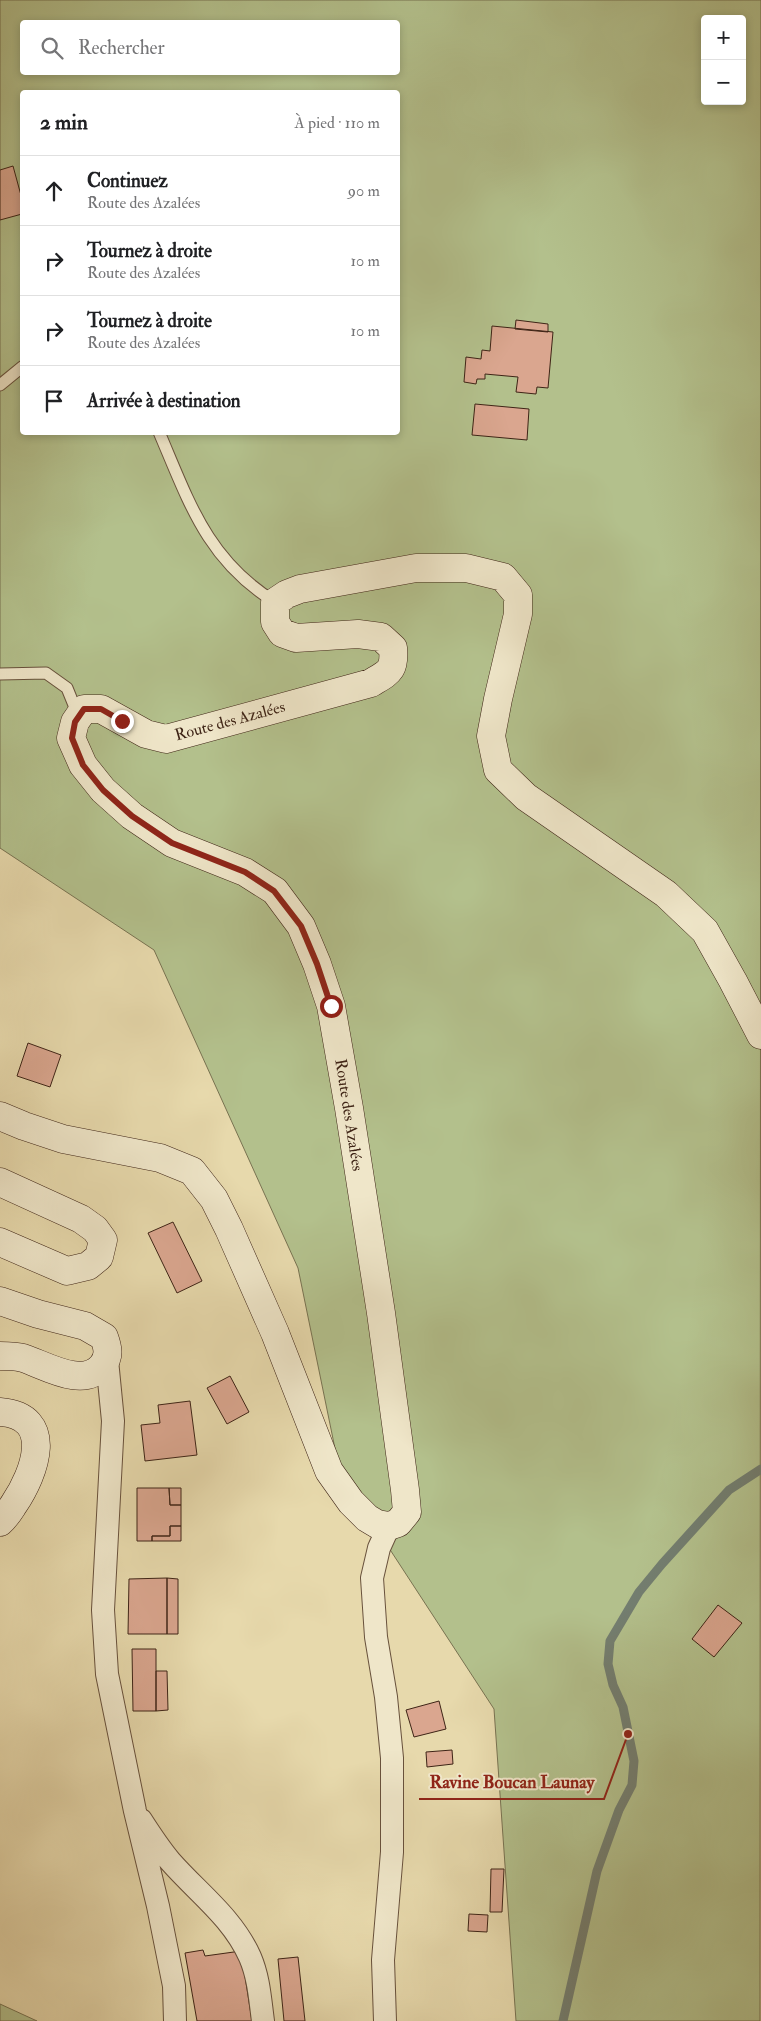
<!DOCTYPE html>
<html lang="fr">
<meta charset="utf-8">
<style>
body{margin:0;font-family:"IM FELL Double Pica",serif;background:#f6f6f6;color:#202124}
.controls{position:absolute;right:15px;top:15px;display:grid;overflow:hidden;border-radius:5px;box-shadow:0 2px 8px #0003}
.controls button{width:45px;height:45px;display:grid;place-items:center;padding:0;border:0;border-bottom:1px solid #e0e0e0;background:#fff;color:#202124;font:25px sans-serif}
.stop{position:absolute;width:15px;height:15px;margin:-11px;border:4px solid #8f2418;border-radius:50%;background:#fff}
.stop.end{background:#8f2418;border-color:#fff;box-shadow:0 1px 5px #0008}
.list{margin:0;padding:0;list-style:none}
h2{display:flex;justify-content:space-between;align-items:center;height:65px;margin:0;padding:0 20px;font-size:21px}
h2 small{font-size:16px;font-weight:400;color:#757577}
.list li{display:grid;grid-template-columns:32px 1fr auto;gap:15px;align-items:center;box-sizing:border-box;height:70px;padding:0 20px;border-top:1px solid #e0e0e0}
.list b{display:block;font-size:19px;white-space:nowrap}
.list p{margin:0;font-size:16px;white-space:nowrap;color:#757577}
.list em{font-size:16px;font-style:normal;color:#757577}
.icon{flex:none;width:28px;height:28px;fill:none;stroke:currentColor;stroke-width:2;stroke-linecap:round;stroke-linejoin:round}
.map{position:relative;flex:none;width:761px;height:2021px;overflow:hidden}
.search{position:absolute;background:#fff;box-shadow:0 2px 8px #0003;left:20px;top:20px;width:380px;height:55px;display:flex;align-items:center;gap:12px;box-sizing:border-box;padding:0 18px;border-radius:5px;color:#757577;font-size:19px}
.panel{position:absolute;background:#fff;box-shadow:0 2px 8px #0003;left:20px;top:90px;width:380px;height:345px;border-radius:5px}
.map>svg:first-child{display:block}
.green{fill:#b3c08c;stroke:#787251;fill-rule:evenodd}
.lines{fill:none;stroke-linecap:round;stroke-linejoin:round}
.stream{stroke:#737e70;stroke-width:9}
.building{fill:#daa68f;stroke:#3e2416}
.service-casing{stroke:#68513c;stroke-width:13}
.minor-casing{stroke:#68513c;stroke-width:24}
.secondary-casing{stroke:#3e2416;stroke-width:29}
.service{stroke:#efe6c9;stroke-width:11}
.minor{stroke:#efe6c9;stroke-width:22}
.secondary{stroke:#efe6c9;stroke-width:28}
.route{stroke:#8f2418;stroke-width:6}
.labels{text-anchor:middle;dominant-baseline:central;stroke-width:4;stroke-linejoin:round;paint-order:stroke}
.street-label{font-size:16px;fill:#3e2416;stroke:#efe6c9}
.leader{fill:none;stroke:#8f2418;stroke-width:2}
.callout-dot{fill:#8f2418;stroke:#efe6c9;stroke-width:2}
.callout-label{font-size:18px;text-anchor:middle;font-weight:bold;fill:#8f2418;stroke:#efe6c9;stroke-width:4;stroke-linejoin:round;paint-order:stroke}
</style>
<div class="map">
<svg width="761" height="2021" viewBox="0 0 761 2021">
<rect width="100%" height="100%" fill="#e7d9ac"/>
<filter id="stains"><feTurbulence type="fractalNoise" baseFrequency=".004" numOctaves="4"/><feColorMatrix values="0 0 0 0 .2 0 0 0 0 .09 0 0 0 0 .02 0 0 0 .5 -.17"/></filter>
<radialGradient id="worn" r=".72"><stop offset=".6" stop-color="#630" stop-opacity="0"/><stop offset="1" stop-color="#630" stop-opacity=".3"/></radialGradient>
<path class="green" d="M0,0h761l-1,2021h-244l-22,-312 -154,-236 -42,-205 -144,-318 -154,-102zM705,19h37v82h-37zM22,22h376v50h-376zM22,92h376v340h-376z
M0,2004l37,17h-37z"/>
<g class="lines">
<path class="stream" d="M563,2021l34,-150 22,-61 13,-25 2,-24 -11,-54 -10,-22 -5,-21 2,-23 29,-49 23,-28 67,-74 32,-21"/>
</g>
<path class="building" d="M13,166l9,33v15l-22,6v-50z
M516,320l32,4v8l-33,-3z
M492,326l61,6 -5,56 -11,-1 -1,7 -20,-2 2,-15 -33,-3v5h-8l-1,5 -12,-2 2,-25 15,2 1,-9 8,1z
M475,404l54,5 -2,31 -55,-5z
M28,1043l33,12 -11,32 -33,-11z
M173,1222l29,59 -25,12 -29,-60z
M230,1376l19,36 -22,12 -20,-36z
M190,1401l7,54 -52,6 -4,-36 19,-2 -2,-18z
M137,1488h32l1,17h11v21h-11v10h-18v5h-15z
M169,1488h12v17h-11z
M170,1526h11v15h-29v-5h18z
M167,1578l11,1v55h-11z
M167,1578v56h-39l1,-55z
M718,1605l24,18 -28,34 -22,-18z
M132,1649h24v62h-23z
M156,1671h11l1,39 -12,1z
M439,1701l7,28 -32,8 -8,-27z
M452,1750l1,14 -26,3 -1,-15z
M491,1869h13l-2,43h-12z
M469,1914l19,1 -1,17 -19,-1z
M203,1950l2,6 36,-5 11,70h-55l-12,-68z
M298,1957l7,64h-21l-6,-62z"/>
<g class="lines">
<defs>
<path id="service" d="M0,385l22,-18
M159,432c30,70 48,128 116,170
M0,674l46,-1 21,15 11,27"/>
<path id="minor" d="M107,1360l6,61 -10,189 4,64 28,137 23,95 16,80 1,35
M141,1820c9,14 18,28 29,41 28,32 62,56 80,96 9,21 10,42 13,64
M385,2021l-2,-61 9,-108v-94l-6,-61 -10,-60 -4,-59 7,-30 10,-22"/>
<path id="secondary" d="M0,1116l24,10 39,13 97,19 32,13 22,28 15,30 46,104 54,138 22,31 16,16 10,6 12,2 9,-3 9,-11 -2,-22 -24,-177 -32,-205 -18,-102 -14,-42 -16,-38 -26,-35 -30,-19 -73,-29 -40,-27 -29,-26 -20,-25 -12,-27 4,-16 9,-13h17l45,25 20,5 205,-56c18,-11 24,-12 22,-35l-12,-11 -23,-3 -62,4 -14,-5 -7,-11v-20l12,-8 13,-5 116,-21h50l37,9 15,18v19l-20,85 -7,37 7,34 28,27 140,97 39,37 28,50 28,54
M0,1182l81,37 14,10 8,11 -4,17 -11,9 -21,5 -67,-29
M0,1301l38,13 47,12 19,11c4,11 6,19 -2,29 -19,23 -57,-1 -79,-8 -7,-2 -16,-2 -23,-2
M0,1412c56,4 35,61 14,92 -4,6 -8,13 -14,18"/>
</defs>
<use href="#service" class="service-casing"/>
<use href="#minor" class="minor-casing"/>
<use href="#secondary" class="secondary-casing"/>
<use href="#service" class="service"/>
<use href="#minor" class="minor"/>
<use href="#secondary" class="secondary"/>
</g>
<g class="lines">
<path class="route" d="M122,721l-21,-12h-17l-9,13 -3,16 11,27 20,25 29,26 40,27 73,29 29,19 27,35 16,38 14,42"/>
</g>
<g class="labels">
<g class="street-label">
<text transform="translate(230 721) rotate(-15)">Route des Azalées</text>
<text transform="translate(349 1115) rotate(81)">Route des Azalées</text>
</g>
</g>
<path class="leader" d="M628 1734L604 1799H419"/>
<circle class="callout-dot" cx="628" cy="1734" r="5"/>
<g class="callout-label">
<text x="512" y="1788">Ravine Boucan Launay</text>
</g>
<rect width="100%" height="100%" filter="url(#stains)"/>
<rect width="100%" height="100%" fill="url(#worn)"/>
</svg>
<div class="controls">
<button>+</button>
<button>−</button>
</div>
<div class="stop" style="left:331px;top:1006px"></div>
<div class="stop end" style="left:122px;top:721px"></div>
<div class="search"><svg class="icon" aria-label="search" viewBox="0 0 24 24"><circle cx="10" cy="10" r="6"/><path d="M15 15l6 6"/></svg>Rechercher</div>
<section class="panel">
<h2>2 min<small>À pied · 110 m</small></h2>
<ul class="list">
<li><svg class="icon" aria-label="ahead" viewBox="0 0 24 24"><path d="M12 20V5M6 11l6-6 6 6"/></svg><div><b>Continuez</b><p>Route des Azalées</p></div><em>90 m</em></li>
<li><svg class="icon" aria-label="right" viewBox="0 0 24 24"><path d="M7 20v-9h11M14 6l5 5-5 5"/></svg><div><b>Tournez à droite</b><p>Route des Azalées</p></div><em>10 m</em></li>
<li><svg class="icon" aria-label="right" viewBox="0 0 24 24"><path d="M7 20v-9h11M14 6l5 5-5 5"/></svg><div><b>Tournez à droite</b><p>Route des Azalées</p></div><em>10 m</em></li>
<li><svg class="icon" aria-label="arrive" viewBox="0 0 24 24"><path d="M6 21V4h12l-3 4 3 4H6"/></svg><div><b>Arrivée à destination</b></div></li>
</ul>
</section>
</div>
